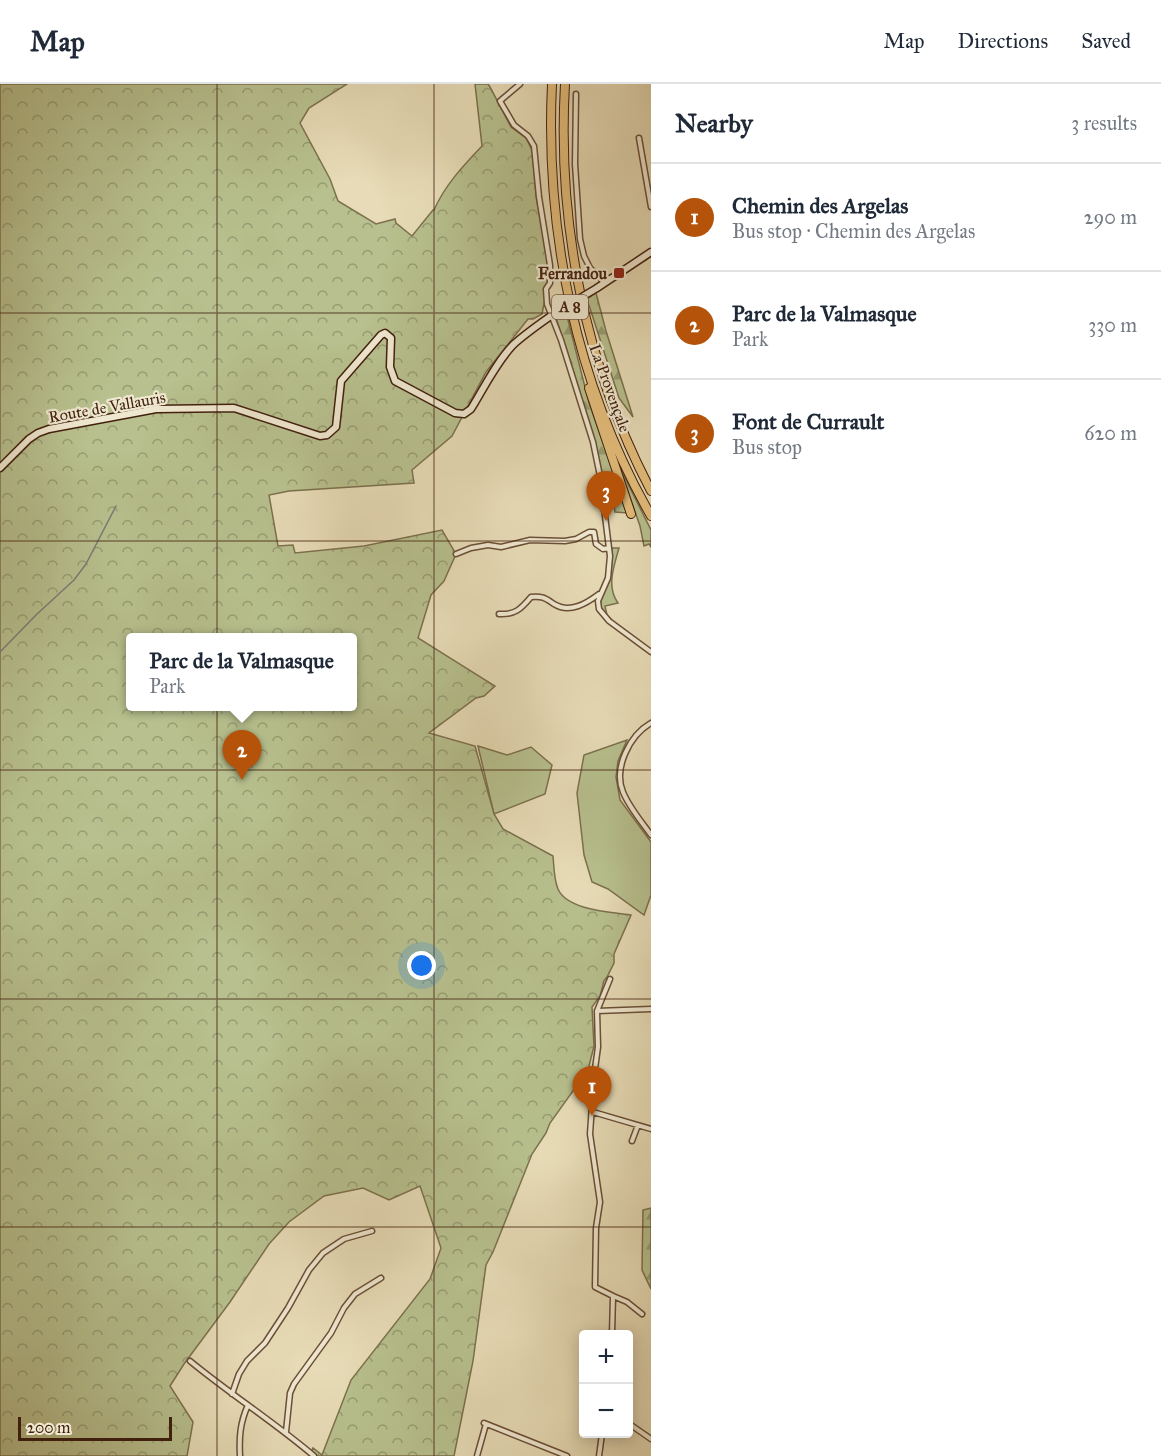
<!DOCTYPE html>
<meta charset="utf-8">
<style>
body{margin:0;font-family:"IM FELL Great Primer",serif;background:#f2f2f3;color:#1f2937}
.controls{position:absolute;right:18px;bottom:18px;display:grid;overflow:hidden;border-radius:6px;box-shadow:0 3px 15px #0003}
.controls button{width:54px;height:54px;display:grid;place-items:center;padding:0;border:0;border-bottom:2px solid #e0e1e3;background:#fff;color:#1f2937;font:30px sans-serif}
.scale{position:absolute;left:18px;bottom:15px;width:154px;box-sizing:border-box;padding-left:6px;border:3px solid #42200e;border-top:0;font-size:16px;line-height:21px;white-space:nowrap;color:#42200e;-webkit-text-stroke:4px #efe8d0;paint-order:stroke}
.you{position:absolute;left:422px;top:882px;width:21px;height:21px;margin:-15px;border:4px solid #fff;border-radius:50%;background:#1a73e8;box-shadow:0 0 0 9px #1a73e833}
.badge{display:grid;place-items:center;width:39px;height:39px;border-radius:50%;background:#b45309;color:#fff;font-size:20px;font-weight:700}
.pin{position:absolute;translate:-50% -50px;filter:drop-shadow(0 2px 3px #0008)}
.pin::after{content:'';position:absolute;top:32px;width:21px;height:18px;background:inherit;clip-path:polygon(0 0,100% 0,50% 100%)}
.popup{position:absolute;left:126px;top:549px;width:231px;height:78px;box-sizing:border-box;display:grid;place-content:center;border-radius:6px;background:#fff;filter:drop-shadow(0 2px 4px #0005);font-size:20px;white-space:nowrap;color:#747a83}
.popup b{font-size:22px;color:#1f2937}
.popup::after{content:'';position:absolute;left:50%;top:100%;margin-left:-12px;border:12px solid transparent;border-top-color:#fff}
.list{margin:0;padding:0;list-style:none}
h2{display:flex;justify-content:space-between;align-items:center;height:78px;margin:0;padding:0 24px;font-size:26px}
h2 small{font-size:20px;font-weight:400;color:#747a83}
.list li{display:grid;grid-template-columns:39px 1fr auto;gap:18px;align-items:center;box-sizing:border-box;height:108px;padding:0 24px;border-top:2px solid #e0e1e3}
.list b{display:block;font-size:22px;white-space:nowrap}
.list p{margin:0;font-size:20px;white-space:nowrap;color:#747a83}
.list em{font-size:20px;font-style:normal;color:#747a83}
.map{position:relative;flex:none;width:651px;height:1372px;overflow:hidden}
header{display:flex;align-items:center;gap:36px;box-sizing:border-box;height:84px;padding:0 30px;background:#fff;border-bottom:2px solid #e0e1e3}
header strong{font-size:28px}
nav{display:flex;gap:33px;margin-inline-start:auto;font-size:21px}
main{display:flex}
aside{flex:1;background:#fff}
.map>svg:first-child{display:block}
.green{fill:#b7c08e;stroke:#7c704e;stroke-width:1.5}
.forest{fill:url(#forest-firs);stroke:#7c704e;stroke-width:1.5}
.park{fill:url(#park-crowns);stroke:#7c704e;stroke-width:1.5;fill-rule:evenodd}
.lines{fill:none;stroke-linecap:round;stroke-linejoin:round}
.stream{stroke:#797b76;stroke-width:1.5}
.minor-casing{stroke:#6b4f38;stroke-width:7}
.secondary-casing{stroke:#42200e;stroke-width:9}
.motorway-casing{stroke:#42200e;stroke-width:10}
.minor{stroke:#efe8d0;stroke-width:4}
.secondary{stroke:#efe8d0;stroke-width:6}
.motorway{stroke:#e4be7c;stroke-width:8}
.secondary-bridge-casing{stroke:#42200e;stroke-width:9;stroke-linecap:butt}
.secondary-bridge{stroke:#efe8d0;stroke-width:6}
.grid{fill:none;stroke:#42200e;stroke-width:1.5;stroke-opacity:0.55}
.poi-dot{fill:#8f2418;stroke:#efe8d0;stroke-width:2}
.labels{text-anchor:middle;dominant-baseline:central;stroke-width:4.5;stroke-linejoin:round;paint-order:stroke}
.shield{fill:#efe8d0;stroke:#765c48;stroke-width:1.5}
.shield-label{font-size:15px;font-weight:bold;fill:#42200e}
.poi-label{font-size:16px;font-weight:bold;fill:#42200e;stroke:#efe8d0;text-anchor:end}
.street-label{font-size:16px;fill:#42200e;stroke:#efe8d0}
</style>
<header>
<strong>Map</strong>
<nav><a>Map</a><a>Directions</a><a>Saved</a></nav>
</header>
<main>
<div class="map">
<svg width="651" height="1372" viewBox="0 0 651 1372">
<defs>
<pattern id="forest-firs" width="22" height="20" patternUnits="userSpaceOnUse" patternTransform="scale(1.5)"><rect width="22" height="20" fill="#b7c08e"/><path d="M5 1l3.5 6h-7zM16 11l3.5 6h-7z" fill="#969c72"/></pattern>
<pattern id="park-crowns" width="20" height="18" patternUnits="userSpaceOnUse" patternTransform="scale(1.5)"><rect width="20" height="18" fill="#b7c08e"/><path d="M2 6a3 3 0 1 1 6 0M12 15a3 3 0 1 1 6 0" fill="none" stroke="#969c72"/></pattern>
</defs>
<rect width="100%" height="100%" fill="#e7dcb7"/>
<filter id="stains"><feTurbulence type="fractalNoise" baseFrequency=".00333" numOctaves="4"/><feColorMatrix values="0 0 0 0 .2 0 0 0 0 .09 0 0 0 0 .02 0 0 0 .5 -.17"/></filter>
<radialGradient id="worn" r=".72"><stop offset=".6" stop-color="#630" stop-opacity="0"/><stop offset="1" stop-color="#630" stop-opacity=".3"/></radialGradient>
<path class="green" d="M620,384l31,62v17l-2,-3 -5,2 -4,-20z
M612,464h7c-5,18 -13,39 -1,55l-13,3 2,9 4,4c-20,-14 -6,-24 -1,-42 2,-9 2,-19 2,-29z
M627,656l-9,21 -2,16 4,23 31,42v53l-7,20 -36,-26 -16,-7 -8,-27 -7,-62 7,-38z
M478,662l29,9 24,-8 21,18 -7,29 -51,20z"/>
<path class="forest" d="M596,209l10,38 27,86 -14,-19 -32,-99z
M566,228l23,91 39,110 -13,-1 -1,-6 -7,-1 -16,-77 -35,-110z
M651,1124v81l-9,-19 1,-60z"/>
<path class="park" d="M0,0h347l-38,24 -9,15 30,56 8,22 38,23 19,-5 1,4 16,13 21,-26h1c11,-25 29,-44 48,-64l-7,-62h13l2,3 21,40 15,11 7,14 3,43 12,70 1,15 -7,34 -9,5h-5l-42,53 -34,64 -40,34 2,13 -125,8 -20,4 9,51 15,-1 2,8 69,-7 78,-16 14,24 -12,27 -13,14 -13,43 77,48 -11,10 -8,2 -47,35 46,13 19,68 9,15 50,27c1,11 1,24 5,33 9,21 52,23 73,26l-17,39v9l-7,14 -3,4 -4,15 -8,11 2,39 -6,24 -38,53 -4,10 -14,21 -39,98 -7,13 -13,96 -19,95h-145l4,-8 9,7 29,-75 79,-101 11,-31 -21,-62 -31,14 -26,-12 -39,8 -35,26 -20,22 -39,58 -46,62 -14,22 23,36 -6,34h-187zM131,554h222v68h-222z"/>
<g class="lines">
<path class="stream" d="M0,568l36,-37 38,-35 12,-16 30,-58"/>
<defs>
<path id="minor" d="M520,0l-20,17 14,24 14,11 6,10 5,51 11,68v18l-4,6 1,15 14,36 32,102 7,34 10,80 -2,22 -10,23 1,8 10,12 42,31
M576,10l-1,70 5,75 4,17 6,12 14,14
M639,54l12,69
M456,470l15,-6 17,-3 13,2 29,-7 35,1 11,-2 13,-7h5l2,12 7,5 6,-1
M499,530c16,1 22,-5 32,-17 12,-1 14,1 23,7 16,10 33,-1 45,-10
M651,639c-21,12 -38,45 -28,69 6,15 18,29 28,43
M597,927l13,-32
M593,1028l58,17
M632,1057l6,-16
M613,1212l14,6 15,12
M612,1250l1,-38 -18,-9 1,-59 4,-26 -10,-68 4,-58 4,-29 -1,-36 54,-2
M190,1277c40,33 84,61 124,95
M232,1310l7,-20 8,-13 18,-18 23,-35 21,-38 14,-17 21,-14 28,-8
M484,1339l83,33
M628,1339l23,16
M286,1348l4,-39 4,-9 37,-51 13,-25 11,-14 26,-16
M240,1372c-1,-19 0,-33 8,-51
M477,1372l9,-32
M599,1372l3,-22"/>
<path id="secondary" d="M597,204l54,-36
M0,384l29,-29 9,-6 11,-4 107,-20 78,-1 86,28 7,-1 9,-8 5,-46 40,-46 4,-2 6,5 -1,29 5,14 60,32 9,1 7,-5c13,-21 25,-46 42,-64 13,-12 28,-22 42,-32"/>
<path id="motorway" d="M552,0c-7,150 24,300 99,432
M565,0c-8,141 20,281 86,407
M589,304l42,126"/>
</defs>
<use href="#minor" class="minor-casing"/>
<use href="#secondary" class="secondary-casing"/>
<use href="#motorway" class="motorway-casing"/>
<use href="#minor" class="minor"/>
<use href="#secondary" class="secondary"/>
<use href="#motorway" class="motorway"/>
<defs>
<path id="secondary-bridge" d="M555,229l42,-25"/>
</defs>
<use href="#secondary-bridge" class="secondary-bridge-casing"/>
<use href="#secondary-bridge" class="secondary-bridge"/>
</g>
<path class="grid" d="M217,0v1372M434,0v1372M0,229h651M0,457h651M0,686h651M0,915h651M0,1143h651"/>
<rect class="poi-dot" x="613" y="183" width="12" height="12" rx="3"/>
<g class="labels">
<rect class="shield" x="552" y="211" width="36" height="24" rx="4.5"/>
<g class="shield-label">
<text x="570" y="223">A 8</text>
</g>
<g class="poi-label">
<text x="607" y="189">Ferrandou</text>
</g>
<g class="street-label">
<text transform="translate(610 304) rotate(70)">La Provençale</text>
<text transform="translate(107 323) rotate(-10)">Route de Vallauris</text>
</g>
</g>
<rect width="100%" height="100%" filter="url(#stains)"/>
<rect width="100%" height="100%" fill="url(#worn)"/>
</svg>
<div class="controls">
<button>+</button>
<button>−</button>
</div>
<div class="scale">200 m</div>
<div class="you"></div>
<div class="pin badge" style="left:592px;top:1032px">1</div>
<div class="pin badge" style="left:242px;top:696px">2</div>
<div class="popup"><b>Parc de la Valmasque</b>Park</div>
<div class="pin badge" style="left:606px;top:437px">3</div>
</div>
<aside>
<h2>Nearby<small>3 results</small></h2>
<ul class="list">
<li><span class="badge">1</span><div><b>Chemin des Argelas</b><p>Bus stop · Chemin des Argelas</p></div><em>290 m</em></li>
<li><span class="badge">2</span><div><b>Parc de la Valmasque</b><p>Park</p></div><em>330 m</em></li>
<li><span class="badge">3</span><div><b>Font de Currault</b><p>Bus stop</p></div><em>620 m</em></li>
</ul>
</aside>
</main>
